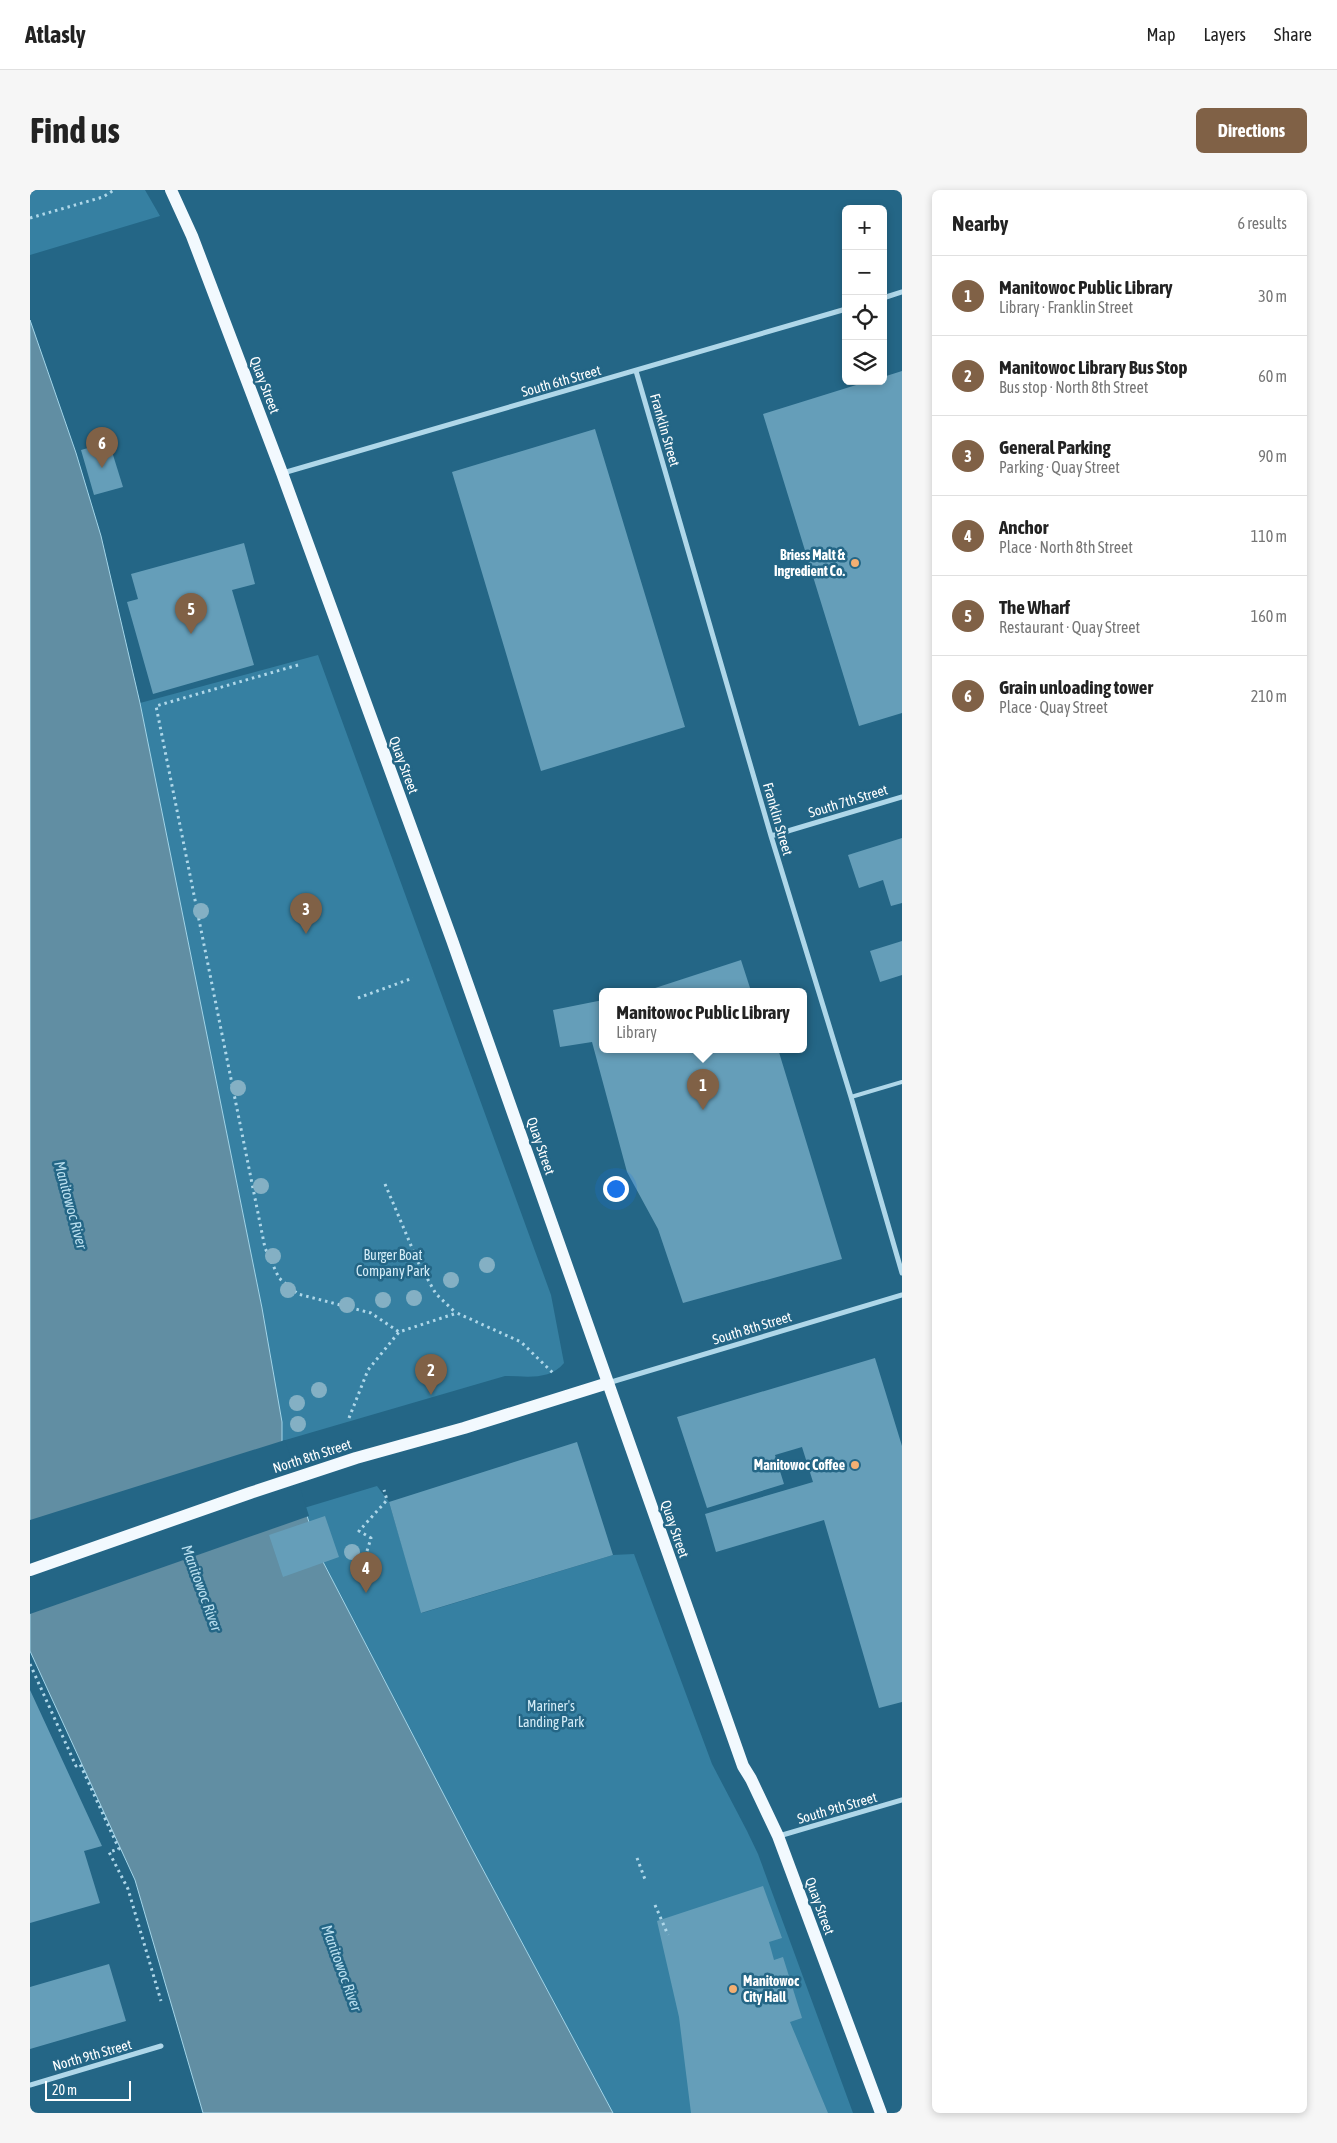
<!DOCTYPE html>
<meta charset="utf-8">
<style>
body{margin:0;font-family:"Asap Condensed",sans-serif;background:#f6f6f6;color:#222}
.controls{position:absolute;right:15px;top:15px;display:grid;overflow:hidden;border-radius:8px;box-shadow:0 2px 8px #0003}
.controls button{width:45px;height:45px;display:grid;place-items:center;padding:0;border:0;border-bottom:1px solid #e0e0e0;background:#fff;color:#222;font:25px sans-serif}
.scale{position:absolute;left:15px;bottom:12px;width:86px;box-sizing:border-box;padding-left:5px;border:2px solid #fff;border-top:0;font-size:14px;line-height:18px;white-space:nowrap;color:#fff;-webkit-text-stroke:4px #246686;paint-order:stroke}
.you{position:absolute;left:585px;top:998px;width:18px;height:18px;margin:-12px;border:4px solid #fff;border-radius:50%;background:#1a73e8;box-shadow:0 0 0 8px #1a73e833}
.badge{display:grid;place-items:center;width:32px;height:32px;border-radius:50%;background:#806146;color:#fff;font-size:16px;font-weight:700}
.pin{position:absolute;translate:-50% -41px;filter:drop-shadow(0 1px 2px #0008)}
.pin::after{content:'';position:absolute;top:26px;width:18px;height:15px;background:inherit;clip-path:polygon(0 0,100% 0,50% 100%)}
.popup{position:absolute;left:569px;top:798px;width:208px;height:65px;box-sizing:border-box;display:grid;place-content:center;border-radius:8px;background:#fff;filter:drop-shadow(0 1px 4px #0005);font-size:16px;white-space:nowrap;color:#767676}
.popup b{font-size:19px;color:#222}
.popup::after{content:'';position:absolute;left:50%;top:100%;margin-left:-10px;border:10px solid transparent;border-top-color:#fff}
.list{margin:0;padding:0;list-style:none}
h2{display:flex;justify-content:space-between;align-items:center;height:65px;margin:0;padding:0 20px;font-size:21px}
h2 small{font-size:16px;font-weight:400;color:#767676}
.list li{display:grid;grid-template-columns:32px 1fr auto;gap:15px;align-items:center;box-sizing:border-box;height:80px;padding:0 20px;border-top:1px solid #e0e0e0}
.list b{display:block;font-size:19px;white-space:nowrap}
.list p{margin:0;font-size:16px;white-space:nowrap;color:#767676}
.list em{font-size:16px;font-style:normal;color:#767676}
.icon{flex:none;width:28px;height:28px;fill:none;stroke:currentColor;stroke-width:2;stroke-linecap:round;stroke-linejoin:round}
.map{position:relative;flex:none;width:872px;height:1923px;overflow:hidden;border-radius:8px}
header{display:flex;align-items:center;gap:30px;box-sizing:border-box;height:70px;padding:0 25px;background:#fff;border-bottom:1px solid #e0e0e0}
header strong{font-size:24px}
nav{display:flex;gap:28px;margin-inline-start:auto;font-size:18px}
.intro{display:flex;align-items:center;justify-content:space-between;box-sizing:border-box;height:120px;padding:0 30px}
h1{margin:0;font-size:35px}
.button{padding:12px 22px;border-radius:8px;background:#806146;color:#fff;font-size:18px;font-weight:700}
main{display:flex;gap:30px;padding:0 30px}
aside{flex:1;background:#fff;border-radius:8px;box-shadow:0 2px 8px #0003}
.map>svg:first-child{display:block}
.green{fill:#3680a2}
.water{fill:#618ea3;stroke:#a3d5e9}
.pier{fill:#246686}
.building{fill:#659eb9}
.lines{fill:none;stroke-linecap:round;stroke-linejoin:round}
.path{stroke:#afd7e9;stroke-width:3;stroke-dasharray:2.5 4;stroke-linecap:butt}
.service{stroke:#afd7e9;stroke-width:4}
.minor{stroke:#afd7e9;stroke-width:5}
.primary{stroke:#f2f9fe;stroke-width:12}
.tree{fill:#84b0c4}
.poi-dot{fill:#f3af73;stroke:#246686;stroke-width:2}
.labels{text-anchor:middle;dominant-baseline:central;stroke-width:5;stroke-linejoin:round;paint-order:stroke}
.street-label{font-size:14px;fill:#fff;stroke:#246686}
.poi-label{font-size:14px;font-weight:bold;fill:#fff;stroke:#246686;text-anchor:end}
.park-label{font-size:14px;fill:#d3ecf7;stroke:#246686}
.water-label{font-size:15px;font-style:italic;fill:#bbe0f0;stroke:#246686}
</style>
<header>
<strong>Atlasly</strong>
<nav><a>Map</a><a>Layers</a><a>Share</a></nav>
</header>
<div class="intro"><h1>Find us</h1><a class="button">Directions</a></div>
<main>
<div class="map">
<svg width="872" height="1923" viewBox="0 0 872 1923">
<rect width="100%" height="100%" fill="#246686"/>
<path class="green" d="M0,0h115l15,26 -130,39z
M288,465l233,640 13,68c-15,18 -38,13 -59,13l-223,65v-19l-20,-114 -122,-605z
M347,1296l12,16 33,111 191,-58 21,-1 78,210 35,67 11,23 95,259h-240l-141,-264 -151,-291 -17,-50z"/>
<path class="water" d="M0,130l46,133 25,83 39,167 122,605 20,114v19l39,117 151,291 141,264h-410l-68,-233 -105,-229z"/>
<path class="pier" d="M255,1250l24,76 -279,98v-94z"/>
<path class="building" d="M872,181v342l-43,13 -96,-312 106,-33h14v-4z
M565,239l90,298 -144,44 -89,-299z
M79,252l14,45 -29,8 -13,-45z
M214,353l11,41 -23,6 22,75 -101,29 -26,-92 11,-3 -7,-25z
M872,648v65l-11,3 -8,-26 -24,8 -11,-33z
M872,751v34l-22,7 -10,-31z
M711,770l10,31h-105z
M573,810v49h175l64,210 -159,44 -25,-74 -31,-57 -35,-130 -32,5 -7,-37z
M845,1168l27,88v256l-23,6 -55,-188 -108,32 -11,-38 108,-32 -11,-35 -27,8 9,29 -77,24 -30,-91z
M547,1252l36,113 -192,58 -32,-111z
M295,1326l14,41 -56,20 -14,-42z
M0,1500l72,156 -18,5 16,52 -70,20z
M733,1696l19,52 -13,4 5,18 9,-3 19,61 -12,4 38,91h-137l-12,-96 -22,-96z
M79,1774l17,57 -96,28v-62z"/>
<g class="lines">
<path class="path" d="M0,28l73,-21 11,-7
M268,475l-142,41 109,542 14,30 19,16 73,19 28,19
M328,808l55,-20
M355,994l33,78 18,32 20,19
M319,1228l19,-48 31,-38 58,-19 64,29 32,31
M337,1361l4,-13 -12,-7 28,-31 -3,-10
M0,1474l46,102 4,-2 39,85 -10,3 19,37 33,112
M607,1668l9,24
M625,1715l13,30"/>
<path class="service" d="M821,907l51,-15"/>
<path class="minor" d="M853,108l19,-6
M606,181l135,465 80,261 51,176
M253,283l563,-164
M741,646l131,-39
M578,1193l294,-88
M749,1646l123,-36
M0,1895l131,-39"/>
<path class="primary" d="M141,0l21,46 90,237 170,467 291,826 8,13 27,57 103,277
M0,1380l220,-77 106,-35 108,-30 144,-45"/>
</g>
<g class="tree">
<circle cx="171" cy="721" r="8"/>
<circle cx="208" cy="898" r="8"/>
<circle cx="231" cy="996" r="8"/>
<circle cx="243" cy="1066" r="8"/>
<circle cx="457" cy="1075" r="8"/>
<circle cx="421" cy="1090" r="8"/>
<circle cx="258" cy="1100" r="8"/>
<circle cx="384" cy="1108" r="8"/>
<circle cx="353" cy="1110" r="8"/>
<circle cx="317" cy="1115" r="8"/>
<circle cx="289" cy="1200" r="8"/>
<circle cx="267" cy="1213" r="8"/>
<circle cx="268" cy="1234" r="8"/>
<circle cx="322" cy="1362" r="8"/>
</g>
<g class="poi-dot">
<circle cx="825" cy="373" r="5"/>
<circle cx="825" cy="1275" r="5"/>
<circle cx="703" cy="1799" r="5"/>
</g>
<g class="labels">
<g class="street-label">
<text transform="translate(531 191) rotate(-16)">South 6th Street</text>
<text transform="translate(235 195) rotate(69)">Quay Street</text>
<text transform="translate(635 240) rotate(74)">Franklin Street</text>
<text transform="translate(374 575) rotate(70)">Quay Street</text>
<text transform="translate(818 611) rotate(-17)">South 7th Street</text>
<text transform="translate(748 629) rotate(74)">Franklin Street</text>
<text transform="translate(511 956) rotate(71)">Quay Street</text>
<text transform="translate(722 1138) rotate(-17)">South 8th Street</text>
<text transform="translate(282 1266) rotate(-18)">North 8th Street</text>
<text transform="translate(645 1339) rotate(71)">Quay Street</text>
<text transform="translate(807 1618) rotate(-16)">South 9th Street</text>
<text transform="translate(790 1716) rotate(70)">Quay Street</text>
<text transform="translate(62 1865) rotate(-16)">North 9th Street</text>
</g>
<g class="poi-label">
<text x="815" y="365">Briess Malt &amp;<tspan x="815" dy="16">Ingredient Co.</tspan></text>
<text x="815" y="1275">Manitowoc Coffee</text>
<text x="713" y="1791" text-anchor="start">Manitowoc<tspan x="713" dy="16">City Hall</tspan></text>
</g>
<g class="park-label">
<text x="363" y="1065">Burger Boat<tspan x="363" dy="16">Company Park</tspan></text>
<text x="521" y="1516">Mariner's<tspan x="521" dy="16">Landing Park</tspan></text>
</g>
<g class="water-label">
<text transform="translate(41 1015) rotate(75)">Manitowoc River</text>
<text transform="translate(172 1398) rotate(70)">Manitowoc River</text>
<text transform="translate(312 1778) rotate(70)">Manitowoc River</text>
</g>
</g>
</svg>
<div class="controls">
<button>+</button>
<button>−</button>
<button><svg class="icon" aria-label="locate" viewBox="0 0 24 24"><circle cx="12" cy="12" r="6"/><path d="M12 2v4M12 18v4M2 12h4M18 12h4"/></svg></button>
<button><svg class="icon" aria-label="layers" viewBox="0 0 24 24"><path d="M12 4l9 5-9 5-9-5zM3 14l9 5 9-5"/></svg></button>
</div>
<div class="scale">20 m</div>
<div class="you"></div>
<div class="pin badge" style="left:673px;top:920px">1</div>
<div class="popup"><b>Manitowoc Public Library</b>Library</div>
<div class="pin badge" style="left:401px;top:1205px">2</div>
<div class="pin badge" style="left:276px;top:744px">3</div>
<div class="pin badge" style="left:336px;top:1403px">4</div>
<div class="pin badge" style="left:161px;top:444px">5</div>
<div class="pin badge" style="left:72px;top:278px">6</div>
</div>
<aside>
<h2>Nearby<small>6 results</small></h2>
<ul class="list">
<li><span class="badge">1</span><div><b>Manitowoc Public Library</b><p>Library · Franklin Street</p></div><em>30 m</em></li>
<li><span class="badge">2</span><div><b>Manitowoc Library Bus Stop</b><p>Bus stop · North 8th Street</p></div><em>60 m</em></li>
<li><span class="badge">3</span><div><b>General Parking</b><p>Parking · Quay Street</p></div><em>90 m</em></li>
<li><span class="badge">4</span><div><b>Anchor</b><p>Place · North 8th Street</p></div><em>110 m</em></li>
<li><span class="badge">5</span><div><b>The Wharf</b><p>Restaurant · Quay Street</p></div><em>160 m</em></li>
<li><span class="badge">6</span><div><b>Grain unloading tower</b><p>Place · Quay Street</p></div><em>210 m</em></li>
</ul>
</aside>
</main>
